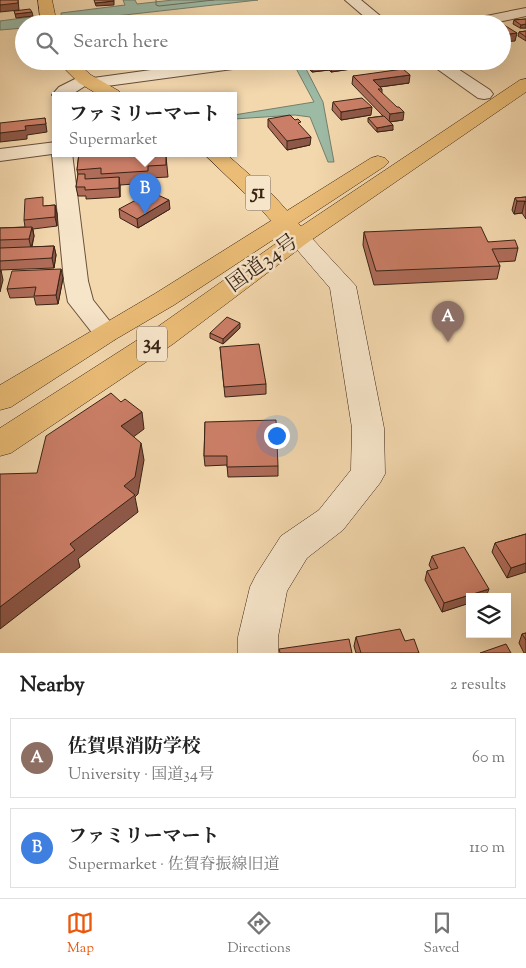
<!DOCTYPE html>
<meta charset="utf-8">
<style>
body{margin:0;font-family:"Sorts Mill Goudy","Noto Serif JP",serif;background:#f6f6f6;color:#222}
.controls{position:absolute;right:15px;bottom:15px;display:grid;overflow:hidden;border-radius:0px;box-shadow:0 5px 20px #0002}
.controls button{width:45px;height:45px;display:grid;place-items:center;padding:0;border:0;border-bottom:1px solid #e0e0e0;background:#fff;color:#222;font:25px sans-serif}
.you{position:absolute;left:276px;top:435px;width:18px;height:18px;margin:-12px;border:4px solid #fff;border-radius:50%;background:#1a73e8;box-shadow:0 0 0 8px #1a73e833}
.badge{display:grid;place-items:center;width:32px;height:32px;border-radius:50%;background:#ea580c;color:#fff;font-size:16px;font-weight:700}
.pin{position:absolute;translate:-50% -41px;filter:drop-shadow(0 1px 2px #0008)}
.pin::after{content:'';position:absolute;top:26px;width:18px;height:15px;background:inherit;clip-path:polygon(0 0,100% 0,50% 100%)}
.popup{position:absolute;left:52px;top:92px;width:185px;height:65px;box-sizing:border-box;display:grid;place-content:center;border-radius:0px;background:#fff;filter:drop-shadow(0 1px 4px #0005);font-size:16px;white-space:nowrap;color:#767676}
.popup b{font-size:19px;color:#222}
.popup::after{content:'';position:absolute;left:50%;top:100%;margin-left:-10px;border:10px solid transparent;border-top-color:#fff}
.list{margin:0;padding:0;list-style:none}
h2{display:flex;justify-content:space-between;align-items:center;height:65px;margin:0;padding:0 20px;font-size:21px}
h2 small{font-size:16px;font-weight:400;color:#767676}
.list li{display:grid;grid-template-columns:32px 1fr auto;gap:15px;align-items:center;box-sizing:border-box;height:80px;margin:0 10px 10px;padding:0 10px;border:1px solid #e0e0e0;border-radius:0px}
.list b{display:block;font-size:19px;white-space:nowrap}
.list p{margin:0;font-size:16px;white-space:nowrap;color:#767676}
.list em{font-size:16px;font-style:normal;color:#767676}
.icon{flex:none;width:28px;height:28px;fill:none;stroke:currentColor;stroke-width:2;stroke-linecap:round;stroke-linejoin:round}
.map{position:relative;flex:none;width:526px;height:653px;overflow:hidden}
.search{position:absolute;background:#fff;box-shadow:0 5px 20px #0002;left:15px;right:15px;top:15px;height:55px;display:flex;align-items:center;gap:12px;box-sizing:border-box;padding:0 18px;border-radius:28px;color:#767676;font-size:19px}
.sheet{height:245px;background:#fff}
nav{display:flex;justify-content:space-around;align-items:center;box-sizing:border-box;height:70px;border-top:1px solid #e0e0e0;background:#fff;font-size:14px;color:#767676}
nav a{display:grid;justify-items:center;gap:2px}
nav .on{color:#ea580c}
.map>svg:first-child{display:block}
.water{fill:#9dbaa5;stroke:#757e6b}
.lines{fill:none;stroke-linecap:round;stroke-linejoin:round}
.shore{stroke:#6b6e5d;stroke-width:1}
.street-casing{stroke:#68503b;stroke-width:2}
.secondary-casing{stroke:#392315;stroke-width:1}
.primary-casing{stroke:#392315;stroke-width:1}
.highway-casing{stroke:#392315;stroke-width:1}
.street{fill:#f7e5ca;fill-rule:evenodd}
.secondary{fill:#f7e5ca;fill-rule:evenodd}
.primary{fill:#eabc76;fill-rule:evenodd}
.highway{fill:#eabc76;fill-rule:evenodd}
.wall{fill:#af6c59;stroke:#392315}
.shaded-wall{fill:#8e5848;stroke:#392315}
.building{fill:#cb7e67;stroke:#392315}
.labels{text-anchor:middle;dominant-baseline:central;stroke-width:5;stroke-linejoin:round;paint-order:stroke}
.shield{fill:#f7e5ca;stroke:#725d4b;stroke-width:1}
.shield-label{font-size:20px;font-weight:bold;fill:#392315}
.street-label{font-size:21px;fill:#392315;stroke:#f7e5ca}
</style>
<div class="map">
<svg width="526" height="653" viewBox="0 0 526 653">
<rect width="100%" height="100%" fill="#f3d7ad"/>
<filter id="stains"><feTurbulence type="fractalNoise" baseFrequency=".004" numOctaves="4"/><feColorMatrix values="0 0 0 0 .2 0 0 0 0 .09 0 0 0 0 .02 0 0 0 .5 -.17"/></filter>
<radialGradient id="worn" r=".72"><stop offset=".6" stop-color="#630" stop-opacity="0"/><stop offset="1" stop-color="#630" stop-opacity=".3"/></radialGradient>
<path class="water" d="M123,0h12l2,4 36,-4h85l-196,22 -1,-9 64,-8z
M30,17l2,7h-8v4l-24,2v-9z
M292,61h18l-7,2 20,39 11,60h-6l-18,-45 -15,-2 -61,4v-4l80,-13z"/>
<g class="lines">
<path class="shore" d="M156,0v5l3,1 55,-6"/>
<defs>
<path id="street" d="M345,0h16l29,24h-17z
M526,8v8l-37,8h-30l2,-3z
M216,61h47l-2,3 -6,2 -163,22 -7,-2 -14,9h-15v4l-4,-4 7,-8 26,-13 8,4z
M426,61h20l44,29 3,4 -3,4 -6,1 -6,-1z
M56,142v11h16l16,128 5,19 26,33 -4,6 -9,3 -9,-3 -29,-37 -4,-21 -12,-127 -52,7v-12z"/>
<path id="secondary" d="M299,231l8,2 49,53 28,142 1,46 -5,9 -37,47 -36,28 -20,33 -9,46v16h-40v-16l12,-50 6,-12 25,-39 38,-26 32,-40 1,-42 -22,-140 -43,-50 4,-5z"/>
<path id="primary" d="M38,0h14l5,24h-16z
M57,61h18l16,14 28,16 2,4h-22l-20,-12z
M203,153h22l49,43 33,37 4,5 -4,5 -8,2 -8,-2 -33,-37z"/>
<path id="highway" d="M526,79v13l-219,151 -134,101 -162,109 -11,3v-28l153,-98 138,-97 229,-153z
M378,156l7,2 4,4 -4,4 -211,139 -58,34 -105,68 -11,3v-25l156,-92 215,-135z"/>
</defs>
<use href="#street" class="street-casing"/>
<use href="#secondary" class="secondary-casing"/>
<use href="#primary" class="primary-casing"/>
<use href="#highway" class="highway-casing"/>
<use href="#street" class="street"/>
<use href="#secondary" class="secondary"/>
<use href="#primary" class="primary"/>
<use href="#highway" class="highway"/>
</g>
<path class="wall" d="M526,19v9h-6l-7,-4 1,-4z
M526,31v10l-8,-5 1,-4z
M309,61h50l-1,7 -27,4 -2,-2 -17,2 -3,-3z
M353,76l56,7 -29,4 2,2v4l21,27 -13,2 3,8 -16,2 -9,-10v-4l15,-2 -31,-32z
M333,102l38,13 -30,5 -9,-10z
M268,119l42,26 -23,5 -19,-23z
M79,153h89l-19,1v3l17,-1 2,21 -19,1v5l-29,2v12l-34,2v-3h-8l-2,-9 2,-12 -1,-5z
M526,197v22l-4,-6 -8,1 -2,-4 3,-12z
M55,205l2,9v12l-24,3 1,7 -2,11 22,-1 2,9 -2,13 -54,2v-42l25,-1 -1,-7 21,-14z
M119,209h51l-32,19 -18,-10z
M364,232l124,10 30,6 -3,13 -17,1 2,4 -3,13 -123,6 -11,-40z
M63,278l-5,26 -22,1 -2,-8 -24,1 -3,-9z
M240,328l-17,16 -13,-6v-5z
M220,347l46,37v10l-41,3z
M205,422l73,44v10l-50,1 -1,-12 -22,1 -1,-10z
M526,534l-19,44 -15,-26 3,-9z
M432,556l54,41 -44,15 -17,-32 2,-9 5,-1 -3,-5z
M526,633v20h-2l-5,-10 3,-9z
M356,637l49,4 14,12h-63l-2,-7z"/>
<path class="shaded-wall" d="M18,0l1,10 -19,2v-7z
M114,1v4l-18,1 -1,-3z
M32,12l1,4 -17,2 -1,-4z
M526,24v4h-6l1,-3z
M517,33l-2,8 -13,1v-7z
M353,61h6l-1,7 -27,4 1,-8z
M330,62l-1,8 -17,2v-7z
M410,75l-1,8 -37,5 1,-8z
M372,107l-1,8 -30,5v-8z
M404,112l-1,8 -14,2 1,-8z
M45,118l2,14 -20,3v4l-27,3v-9l25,-7z
M393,125v5l-16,2v-4z
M311,137l-1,8 -23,5v-9z
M119,177l1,9v11l-1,-9z
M169,200l1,9 -32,19 -1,-9z
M517,201h8l-3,12 -8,1z
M55,205l2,9v12l-2,-9z
M32,227l2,9 -3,12 -2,-9z
M54,246l2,9 -2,13 -2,-10z
M61,269l2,9 -5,26 -2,-9z
M1,270l2,10 -3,12v-19z
M240,323v5l-17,16v-5z
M142,412l2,17 -20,15 -3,-18z
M141,443l3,17 -6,34 -3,3 3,15 -60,47 2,8 -80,62v-22l70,-63 54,-58z
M526,563v9l-19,6 4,-10z
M489,589l-3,8h-16v6l-28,9 2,-9z"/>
<path class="building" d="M0,0h18v3l-18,2z
M94,0h20v1l-19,2z
M30,9l2,3 -17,2 -1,-3z
M526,19v5l-5,1 -7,-5z
M502,25h2l13,8 -15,2z
M526,31v6l-7,-5z
M309,61h44l-21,3 -2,-2 -18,3z
M403,69l7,6 -37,5 9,9h-4l19,18h2l5,5 -14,2 -37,-38z
M362,98l10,9 -31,5 -8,-10z
M290,115l5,5 3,-1 3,3 -3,1 13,14 -24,4 -19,-22z
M384,116l9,9 -16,3 -9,-10z
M45,118l1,6 -21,2 1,4 -26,3v-10z
M79,153h69v4l18,-1v9l-18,1v5l-47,3v-6l-24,2z
M78,174h7v5l34,-2v11l-34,2v-3h-9z
M151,192l18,8 -32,19 -18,-10z
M43,197v9l12,-1v12l-31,3 1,-21z
M526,197v5l-1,-1h-8l-2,-3z
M32,227l-3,12 -29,1v-12z
M481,227l7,15 27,-2 3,8 -26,1 8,17 -124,5 -12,-39z
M54,246l-2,12 -52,3v-13z
M61,269l-5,26 -22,1 2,-9 -29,2 5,-18z
M227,317l13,6 -17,16 -13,-6z
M259,344l7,40 -42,3 -4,-40z
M111,393l10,9 4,-3 17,13 -21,14 20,17 -6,34 -11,9 11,9 -65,49 5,6 -75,57v-133l37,-1 9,-37z
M276,420l2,46 -51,1v-11h-23l1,-34z
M526,534v29l-15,5 -16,-25z
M464,547l25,42 -45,14 -17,-32 11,-3 -6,-12z
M400,629l5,12 9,-2 5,14h-58l-5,-16z
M526,633v7l-4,-6z
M349,639l3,14h-72l-1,-4z
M506,644l5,9h-31z"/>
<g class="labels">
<g class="shield">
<rect x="245.5" y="175.5" width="25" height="35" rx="4"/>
<rect x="137" y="326.5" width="30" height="35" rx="4"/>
</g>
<g class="shield-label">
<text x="258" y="193">51</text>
<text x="152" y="344">34</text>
</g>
<g class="street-label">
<text transform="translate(263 264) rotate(-36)">国道34号</text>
</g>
</g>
<rect width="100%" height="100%" filter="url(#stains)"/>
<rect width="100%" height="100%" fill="url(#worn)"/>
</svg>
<div class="controls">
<button><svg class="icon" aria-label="layers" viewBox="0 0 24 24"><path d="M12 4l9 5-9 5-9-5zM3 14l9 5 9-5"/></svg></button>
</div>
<div class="you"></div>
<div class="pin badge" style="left:448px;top:342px;background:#8d6e63">A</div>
<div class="pin badge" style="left:145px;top:214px;background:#3f7fe0">B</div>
<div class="popup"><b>ファミリーマート</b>Supermarket</div>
<div class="search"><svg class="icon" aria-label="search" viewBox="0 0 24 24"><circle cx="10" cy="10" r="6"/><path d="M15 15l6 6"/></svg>Search here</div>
</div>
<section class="sheet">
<h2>Nearby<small>2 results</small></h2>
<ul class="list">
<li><span class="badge" style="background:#8d6e63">A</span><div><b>佐賀県消防学校</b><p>University · 国道34号</p></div><em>60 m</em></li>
<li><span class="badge" style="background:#3f7fe0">B</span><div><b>ファミリーマート</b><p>Supermarket · 佐賀脊振線旧道</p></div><em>110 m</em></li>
</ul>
</section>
<nav>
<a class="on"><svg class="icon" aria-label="map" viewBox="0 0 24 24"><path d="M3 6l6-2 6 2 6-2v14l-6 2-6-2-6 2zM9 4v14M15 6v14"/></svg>Map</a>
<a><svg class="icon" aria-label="directions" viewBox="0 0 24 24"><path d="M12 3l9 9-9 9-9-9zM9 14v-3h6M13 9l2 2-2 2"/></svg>Directions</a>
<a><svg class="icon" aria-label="saved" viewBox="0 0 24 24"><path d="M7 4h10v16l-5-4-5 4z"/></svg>Saved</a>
</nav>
